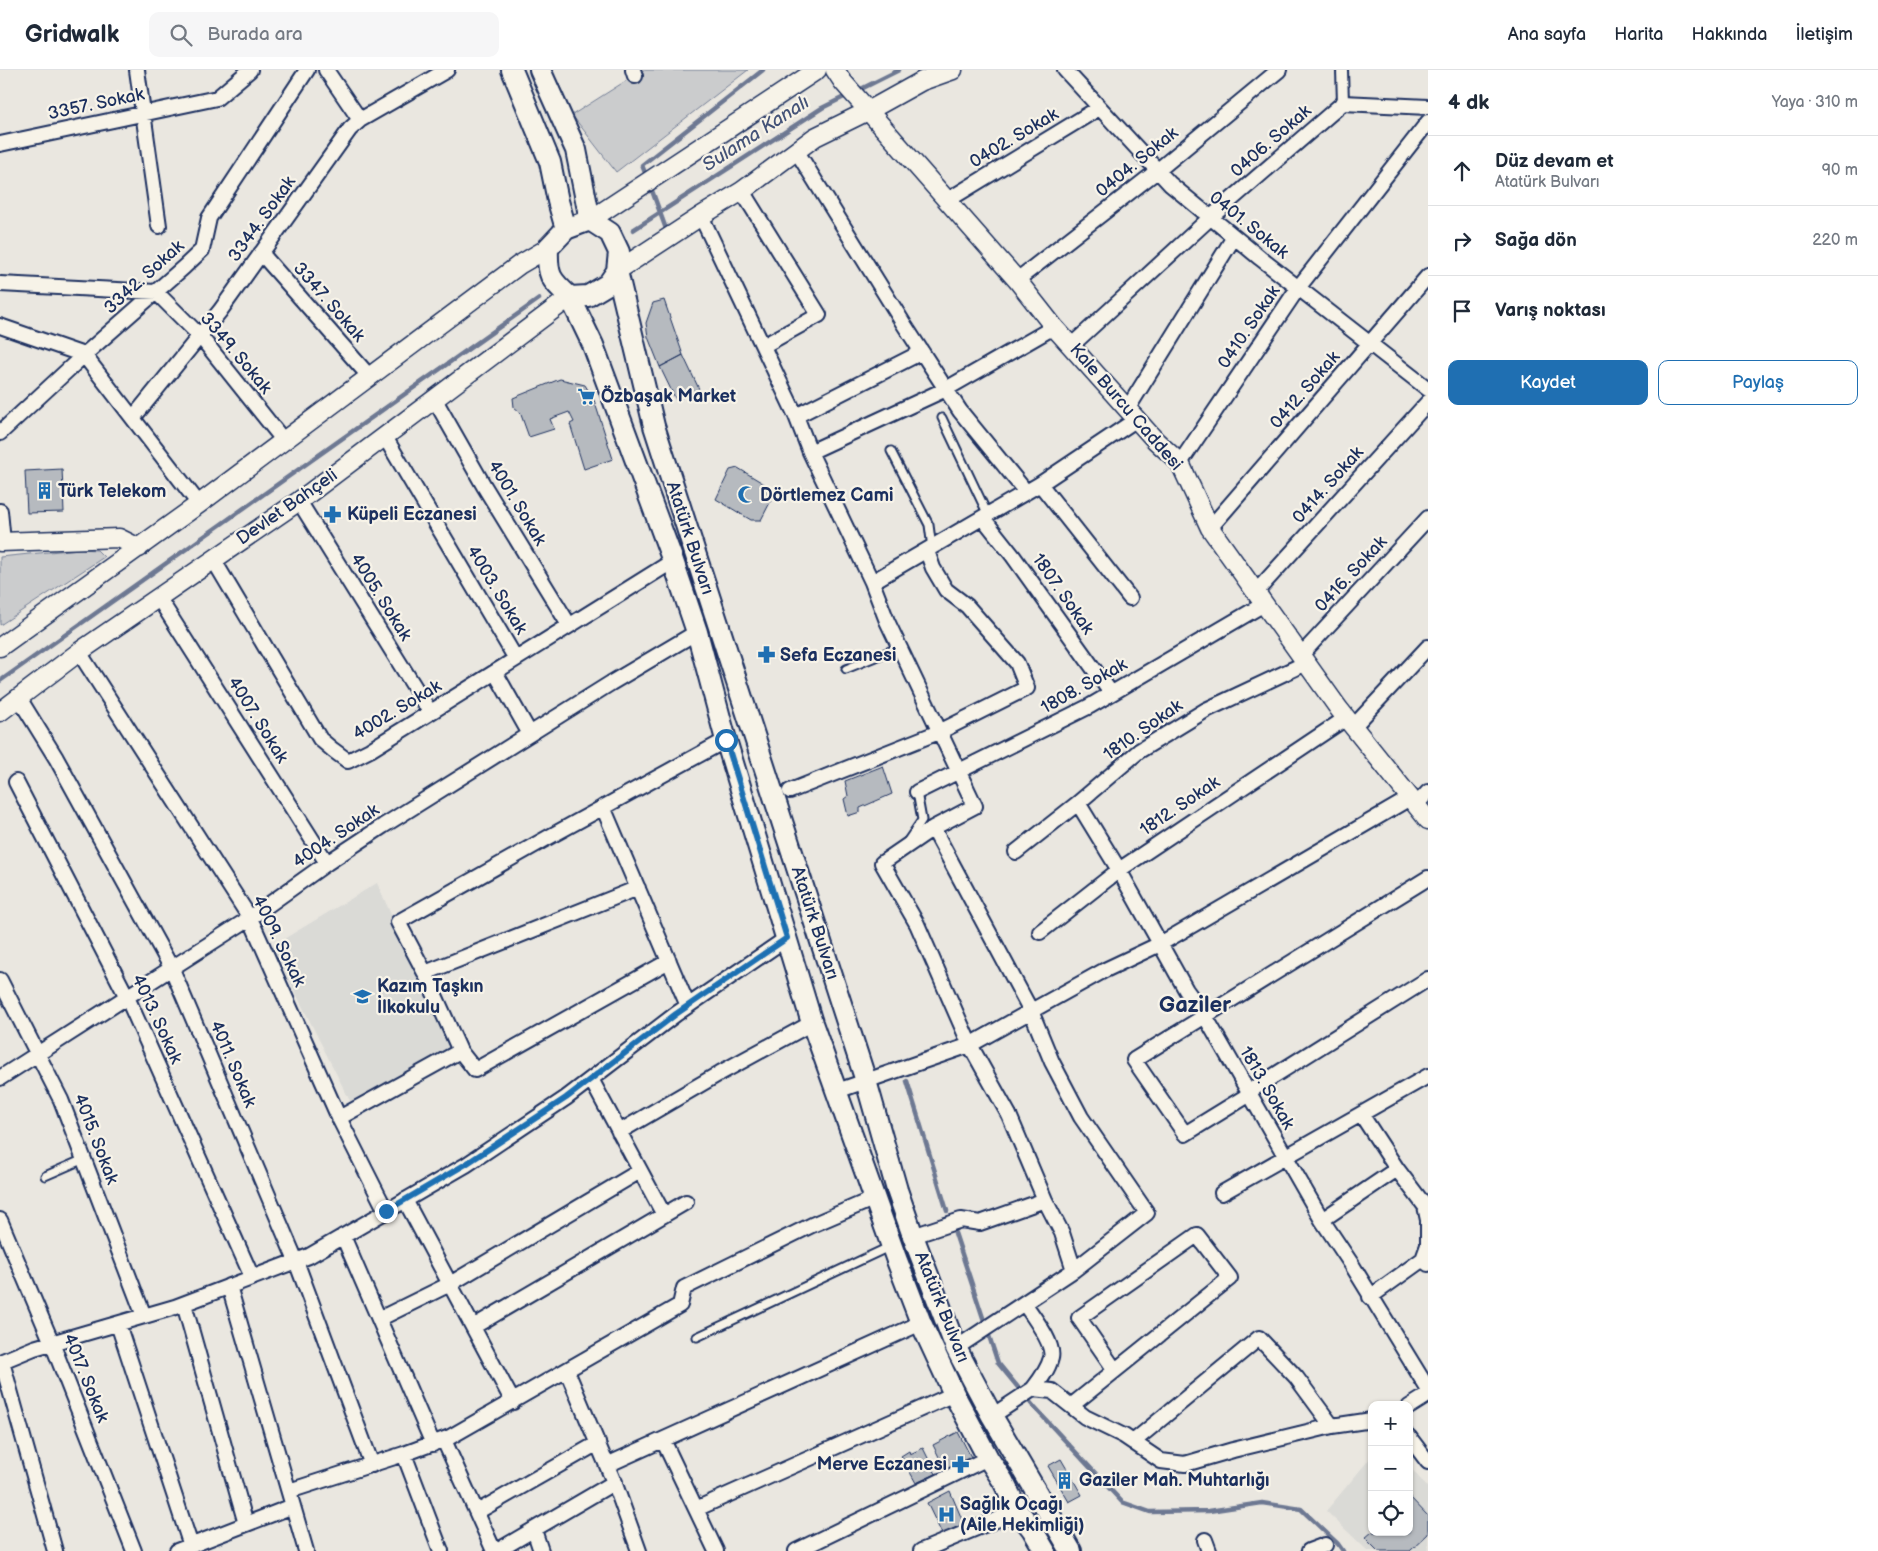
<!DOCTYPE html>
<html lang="tr">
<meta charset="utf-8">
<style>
body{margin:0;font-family:"Balsamiq Sans",sans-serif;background:#f6f6f7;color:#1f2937}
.controls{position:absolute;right:15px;bottom:15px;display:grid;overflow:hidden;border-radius:10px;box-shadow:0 1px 4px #0004}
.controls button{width:45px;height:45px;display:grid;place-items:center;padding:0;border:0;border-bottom:1px solid #e0e1e3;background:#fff;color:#1f2937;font:25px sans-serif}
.stop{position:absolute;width:15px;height:15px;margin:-11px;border:4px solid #1f6fb2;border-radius:50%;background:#fff}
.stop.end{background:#1f6fb2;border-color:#fff;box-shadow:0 1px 5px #0008}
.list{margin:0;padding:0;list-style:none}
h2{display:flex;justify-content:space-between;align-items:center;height:65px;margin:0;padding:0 20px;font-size:21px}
h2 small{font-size:16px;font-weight:400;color:#747a83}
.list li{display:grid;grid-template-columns:32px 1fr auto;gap:15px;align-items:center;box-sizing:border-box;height:70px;padding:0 20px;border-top:1px solid #e0e1e3}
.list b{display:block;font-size:19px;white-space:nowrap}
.list p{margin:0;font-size:16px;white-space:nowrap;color:#747a83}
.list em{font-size:16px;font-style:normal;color:#747a83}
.actions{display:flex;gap:10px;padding:15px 20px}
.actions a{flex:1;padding:11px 0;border:1px solid #1f6fb2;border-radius:10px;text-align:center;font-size:18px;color:#1f6fb2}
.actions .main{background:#1f6fb2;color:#fff}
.icon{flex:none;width:28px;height:28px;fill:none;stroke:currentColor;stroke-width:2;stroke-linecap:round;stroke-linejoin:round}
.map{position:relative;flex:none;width:1428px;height:1481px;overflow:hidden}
header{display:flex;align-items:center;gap:30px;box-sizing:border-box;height:70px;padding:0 25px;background:#fff;border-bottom:1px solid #e0e1e3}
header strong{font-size:24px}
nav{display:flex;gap:28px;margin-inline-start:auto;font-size:18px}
.search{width:350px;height:45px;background:#f6f6f7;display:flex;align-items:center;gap:12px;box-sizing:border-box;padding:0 18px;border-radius:10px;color:#747a83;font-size:19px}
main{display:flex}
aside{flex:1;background:#fff}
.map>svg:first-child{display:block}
.built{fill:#dadad6}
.green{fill:#cbcccd;stroke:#737e96}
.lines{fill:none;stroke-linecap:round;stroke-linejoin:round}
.stream{stroke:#6d7892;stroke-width:4.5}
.building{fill:#b6babf;stroke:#1b2f5e}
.service-casing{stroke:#1b2f5e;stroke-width:11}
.pedestrian-casing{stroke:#1b2f5e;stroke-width:14}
.minor-casing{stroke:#1b2f5e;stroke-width:18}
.tertiary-casing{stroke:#1b2f5e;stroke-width:21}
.secondary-casing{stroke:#1b2f5e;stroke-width:24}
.service{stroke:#f7f3e8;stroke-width:7}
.pedestrian{stroke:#f7f3e8;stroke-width:10}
.minor{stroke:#f7f3e8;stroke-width:14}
.tertiary{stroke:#f7f3e8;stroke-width:18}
.secondary{stroke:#f7f3e8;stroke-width:20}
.route{stroke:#1f6fb2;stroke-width:6}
.labels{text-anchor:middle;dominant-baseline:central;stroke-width:4.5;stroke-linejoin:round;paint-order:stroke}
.street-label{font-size:18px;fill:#1b2f5e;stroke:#f7f3e8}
.poi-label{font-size:18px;font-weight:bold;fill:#1b2f5e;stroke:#f7f3e8;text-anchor:start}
.water-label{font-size:19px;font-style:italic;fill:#445378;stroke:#f7f3e8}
.district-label{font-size:22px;font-weight:bold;fill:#1b2f5e;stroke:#f7f3e8}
</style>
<header>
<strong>Gridwalk</strong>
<div class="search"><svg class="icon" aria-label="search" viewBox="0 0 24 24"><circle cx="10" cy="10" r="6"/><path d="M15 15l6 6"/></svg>Burada ara</div>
<nav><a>Ana sayfa</a><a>Harita</a><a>Hakkında</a><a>İletişim</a></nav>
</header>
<main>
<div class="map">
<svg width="1428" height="1481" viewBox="0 0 1428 1481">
<rect width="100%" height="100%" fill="#eae7e0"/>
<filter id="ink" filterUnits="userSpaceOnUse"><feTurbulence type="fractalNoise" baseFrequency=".02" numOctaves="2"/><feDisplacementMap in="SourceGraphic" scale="10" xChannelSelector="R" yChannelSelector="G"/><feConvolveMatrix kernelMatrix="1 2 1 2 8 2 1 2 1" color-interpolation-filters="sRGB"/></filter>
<g filter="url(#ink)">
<path class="built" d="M377,813l73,164 -99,56 -79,-157z
M1372,1386v76h37v-66l19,22v63h-60l-42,-40z"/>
<path class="green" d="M643,0h105l-132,102 -44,-57z
M79,479l18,1 7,7 -104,68v-68z"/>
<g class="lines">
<path class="stream" d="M857,21l42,-21
M647,108l-5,-13 121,-95
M650,115l16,44
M633,160l189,-122 28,-14
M0,611l539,-382
M907,1011l40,130
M955,1163l43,130 36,44 88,95 28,10 59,-1 53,-8 39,6 37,35 5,7"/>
</g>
<path class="building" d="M664,230l19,55 -23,12 -12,-30 -2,-14 7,-20z
M683,285l16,34 -23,11 -16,-33z
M560,309l25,6 9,15 19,59 -29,10 -14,-45 4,-2 -5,-10 -19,7 4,10 -25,8 -9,-25 -6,-5 -1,-9z
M738,398l38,23 -15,29h-10l-35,-21 14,-29z
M62,399l2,43 -37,1 -2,-42z
M883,696l9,28 -32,14v4l-12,4 -4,-17 4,-3 -3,-15z
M958,1362l14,27 -26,12 -13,-26z
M923,1378l13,26 -20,9 -15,-27 8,-5 1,3z
M1061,1389l21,36 -13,7 -21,-36z
M950,1421l14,33 -22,10 -15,-31z
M1409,1426l19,20v18l-18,17h-32l-13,-13 7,-6h37z"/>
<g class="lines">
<defs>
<path id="service" d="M942,348l46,97
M891,381l38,74 3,23
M846,599l54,-22
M907,772l15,-22 -5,-28
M45,1106l39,-17
M697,1267l194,-91"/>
<path id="pedestrian" d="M1342,0l1,33"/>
<path id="minor" d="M137,0l22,156
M326,0l34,50
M633,0l2,6
M1065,0l105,114 90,74 168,131
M0,74l217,-46 33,-28
M796,80l109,176 55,85 66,81
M742,121l77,124 -56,31
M948,130l151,-92
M701,146l95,200 14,36 62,130 15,39 88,185 -42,22 -51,35 35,61 53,121 39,70 36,85 17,33 12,37 -118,78
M261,183l108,123
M1017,210l140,-109 122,-101
M0,214l156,8 44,44 84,105
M0,256l84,29 115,149
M1072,275l138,-127 133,-115 85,4
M435,330l49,86 85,139
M1128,338l106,-171
M796,346l126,-64
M133,348l87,-107 130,-182 10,-9 87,-50
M0,363l84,-78 100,-88 18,-17 7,-32 98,-148
M385,367l131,222
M810,382l136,-63 108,-62
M1180,393l118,-175 130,-166
M1040,414l90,114
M299,431l131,211
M0,441l3,31
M983,448l30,38 98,137
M1210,458l218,-252
M213,489l107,180 13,11 15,11 22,-11 303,-189
M872,512l168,-98 97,-65
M1256,522l172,-190
M158,527l169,266
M79,582l171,266 89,200 47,93
M1301,585l127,-137
M495,602l35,62
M19,628l37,60 116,211 124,292 76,204
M1353,657l75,-80
M16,712l111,215 125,280
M790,721l149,-59 88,-44 -10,-25 -50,-57 -21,-16 -13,-22 -6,-17
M917,722l173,-86 174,-102
M1078,733l41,67 67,120 19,26 117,204 30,45 76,124
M1416,735l12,-13
M603,737l85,199
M933,758l98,183 21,51 29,55 66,96 -73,57
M1016,782l62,-49 61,-52 67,-41 100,-47
M1040,862l79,-62 227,-152
M669,891l-194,109 -15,-19 -35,-78 -27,-51 151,-85 177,-97
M425,903l213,-85
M0,910l61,120 83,216
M0,1008l250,-160 77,-55 56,-37 228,-143 86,-51
M591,1009l73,136
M837,1021l133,-46 135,-75 55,-26 250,-146
M1248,1022l180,-113
M1250,1024l-65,40 -51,-74 294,-182
M1361,1044l36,55 28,37 3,14v25l-5,14 5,5
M339,1048l121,-67
M619,1062l101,-59 92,-50
M1222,1123l206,-117
M405,1130l108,202
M0,1150l52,123 82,208
M1322,1150l75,-51
M343,1166l90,208
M913,1166l48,-16 19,3 65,-23
M229,1216l77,265
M1370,1227l53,-38
M1024,1233c8,12 31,41 27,55 -3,12 -11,22 -18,31
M184,1234l62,220
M379,1249l71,-35 190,-113
M118,1254l73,222
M473,1257l213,-125
M0,1292l34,-14 141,-41 134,-51 157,-91 100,-67 110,-84 111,-76
M2,1292l53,189
M567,1301l49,116 23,64
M1071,1336l159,-128 -33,-43 -118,83 36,52
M1409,1337l19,-12
M992,1346l41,-27 19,2 33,26 39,19 37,25 24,3 48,-14 99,-24 40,-6
M1409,1367l19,25
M444,1370l50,111
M663,1370l53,111
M1133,1372l126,-104 37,39 36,49
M404,1384l37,97
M607,1395l314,-142
M289,1421l115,-37 46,-17 230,-132 4,-17 128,-63 63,-27
M696,1439l258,-115
M477,1442l121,-69
M534,1460l7,21
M1205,1470l4,11
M177,1481l116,-45
M497,1481l118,-69
M796,1481l192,-93
M921,1481l97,-40
M1309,1481l16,-6"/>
<path id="tertiary" d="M835,0l8,12 174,198 37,47 101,113 25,23 30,65 129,181 89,111
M590,150l227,-150
M617,201l84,-55 41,-25 73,-54 53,-26 54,-30 31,-11
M0,472l119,-4 20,10
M0,577l199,-143 320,-239 29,-17
M0,642l79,-60 220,-151 271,-204"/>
<path id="secondary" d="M512,0l38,92 8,39 8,28
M540,0l36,80 14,70
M590,150l20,13 9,19 -2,19 -9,13 -20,12 -18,1c-20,-17 -23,-22 -22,-49l18,-19z
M617,201l37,155 212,655 31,109 16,46 43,112 36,68 79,135
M570,227l23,48 80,216 24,71 29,108 86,283 84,235 25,65 33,71 34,64 15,23 15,30 14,18 13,22"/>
</defs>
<use href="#service" class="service-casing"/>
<use href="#pedestrian" class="pedestrian-casing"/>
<use href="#minor" class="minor-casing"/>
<use href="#tertiary" class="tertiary-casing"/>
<use href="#secondary" class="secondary-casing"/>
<use href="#service" class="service"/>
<use href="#pedestrian" class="pedestrian"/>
<use href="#minor" class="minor"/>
<use href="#tertiary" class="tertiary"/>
<use href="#secondary" class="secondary"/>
</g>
</g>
<g class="lines" filter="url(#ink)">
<path class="route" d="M386,1141l80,-47 100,-66 110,-84 111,-76 -61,-198"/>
</g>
<defs>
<symbol id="supermarket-bare" viewBox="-9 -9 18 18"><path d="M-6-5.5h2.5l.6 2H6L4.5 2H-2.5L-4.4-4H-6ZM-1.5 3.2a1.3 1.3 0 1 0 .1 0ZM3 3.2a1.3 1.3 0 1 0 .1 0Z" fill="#1f6fb2" stroke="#f7f3e8" stroke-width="2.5" paint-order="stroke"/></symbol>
<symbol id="building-bare" viewBox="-9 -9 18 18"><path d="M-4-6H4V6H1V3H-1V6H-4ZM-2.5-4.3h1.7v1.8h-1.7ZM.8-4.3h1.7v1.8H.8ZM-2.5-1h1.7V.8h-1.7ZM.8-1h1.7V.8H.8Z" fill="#1f6fb2" stroke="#f7f3e8" stroke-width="2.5" paint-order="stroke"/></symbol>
<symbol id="mosque-bare" viewBox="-9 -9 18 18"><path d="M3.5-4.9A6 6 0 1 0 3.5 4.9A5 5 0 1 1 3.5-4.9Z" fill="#1f6fb2" stroke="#f7f3e8" stroke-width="2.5" paint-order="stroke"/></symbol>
<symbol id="pharmacy-bare" viewBox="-9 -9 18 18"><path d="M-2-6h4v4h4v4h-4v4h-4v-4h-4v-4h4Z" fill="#1f6fb2" stroke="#f7f3e8" stroke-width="2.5" paint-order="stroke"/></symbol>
<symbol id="school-bare" viewBox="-9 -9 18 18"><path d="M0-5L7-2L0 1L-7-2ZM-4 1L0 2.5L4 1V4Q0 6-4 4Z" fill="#1f6fb2" stroke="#f7f3e8" stroke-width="2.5" paint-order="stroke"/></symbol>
<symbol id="hospital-bare" viewBox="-9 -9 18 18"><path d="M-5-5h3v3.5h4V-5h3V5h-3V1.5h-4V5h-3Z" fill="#1f6fb2" stroke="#f7f3e8" stroke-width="2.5" paint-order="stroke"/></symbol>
</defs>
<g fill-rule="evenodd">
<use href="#supermarket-bare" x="574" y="314" width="25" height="25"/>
<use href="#building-bare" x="32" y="408" width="25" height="25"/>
<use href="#mosque-bare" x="734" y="412" width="25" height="25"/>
<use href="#pharmacy-bare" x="320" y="432" width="25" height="25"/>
<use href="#pharmacy-bare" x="754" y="572" width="25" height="25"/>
<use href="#school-bare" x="350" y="914" width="25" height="25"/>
<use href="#pharmacy-bare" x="948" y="1382" width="25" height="25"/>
<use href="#building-bare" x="1052" y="1398" width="25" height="25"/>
<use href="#hospital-bare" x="934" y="1432" width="25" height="25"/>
</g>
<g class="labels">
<g class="street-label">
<text transform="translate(96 34) rotate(-12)">3357. Sokak</text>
<text transform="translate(1014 68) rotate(-31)">0402. Sokak</text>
<text transform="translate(1271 71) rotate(-41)">0406. Sokak</text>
<text transform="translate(1137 92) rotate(-39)">0404. Sokak</text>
<text transform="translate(262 149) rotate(-54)">3344. Sokak</text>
<text transform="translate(1249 155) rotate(39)">0401. Sokak</text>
<text transform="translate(144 207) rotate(-42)">3342. Sokak</text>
<text transform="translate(329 232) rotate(49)">3347. Sokak</text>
<text transform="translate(1249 257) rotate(-56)">0410. Sokak</text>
<text transform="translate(236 283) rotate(50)">3349. Sokak</text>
<text transform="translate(1305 320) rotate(-49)">0412. Sokak</text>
<text transform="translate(1126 337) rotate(49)">Kale Burcu Caddesi</text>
<text transform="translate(1328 415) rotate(-48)">0414. Sokak</text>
<text transform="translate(517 433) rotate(59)">4001. Sokak</text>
<text transform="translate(287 437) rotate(-35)">Devlet Bahçeli</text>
<text transform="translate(690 468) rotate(72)">Atatürk Bulvarı</text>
<text transform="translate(1351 504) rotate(-47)">0416. Sokak</text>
<text transform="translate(497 520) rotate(59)">4003. Sokak</text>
<text transform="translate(1063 524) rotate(55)">1807. Sokak</text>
<text transform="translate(381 527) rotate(58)">4005. Sokak</text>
<text transform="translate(1084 616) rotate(-29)">1808. Sokak</text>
<text transform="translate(397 640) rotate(-31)">4002. Sokak</text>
<text transform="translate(258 650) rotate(58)">4007. Sokak</text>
<text transform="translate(1143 660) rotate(-35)">1810. Sokak</text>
<text transform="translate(1180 736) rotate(-34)">1812. Sokak</text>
<text transform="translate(336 766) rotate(-34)">4004. Sokak</text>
<text transform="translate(815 853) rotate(72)">Atatürk Bulvarı</text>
<text transform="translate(279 871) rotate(64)">4009. Sokak</text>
<text transform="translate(157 949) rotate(65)">4013. Sokak</text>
<text transform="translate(233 994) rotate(67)">4011. Sokak</text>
<text transform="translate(1267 1018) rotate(60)">1813. Sokak</text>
<text transform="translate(96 1069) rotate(69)">4015. Sokak</text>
<text transform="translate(942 1237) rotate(68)">Atatürk Bulvarı</text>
<text transform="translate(86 1308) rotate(68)">4017. Sokak</text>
</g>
<g class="poi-label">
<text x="601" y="326">Özbaşak Market</text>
<text x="58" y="421">Türk Telekom</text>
<text x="760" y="425">Dörtlemez Cami</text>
<text x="347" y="444">Küpeli Eczanesi</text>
<text x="780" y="585">Sefa Eczanesi</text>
<text x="377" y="916">Kazım Taşkın<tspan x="377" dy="21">İlkokulu</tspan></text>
<text x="947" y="1394" text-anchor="end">Merve Eczanesi</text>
<text x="1079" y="1410">Gaziler Mah. Muhtarlığı</text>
<text x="960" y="1434">Sağlık Ocağı<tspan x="960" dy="21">(Aile Hekimliği)</tspan></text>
</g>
<g class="water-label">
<text transform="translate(756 64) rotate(-33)">Sulama Kanalı</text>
</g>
<g class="district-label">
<text x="1195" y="935">Gaziler</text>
</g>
</g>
</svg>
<div class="controls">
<button>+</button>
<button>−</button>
<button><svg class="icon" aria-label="locate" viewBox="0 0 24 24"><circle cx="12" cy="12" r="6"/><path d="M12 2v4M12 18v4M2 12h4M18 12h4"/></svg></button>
</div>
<div class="stop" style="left:726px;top:670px"></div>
<div class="stop end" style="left:386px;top:1141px"></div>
</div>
<aside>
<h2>4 dk<small>Yaya · 310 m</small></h2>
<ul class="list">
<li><svg class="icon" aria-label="ahead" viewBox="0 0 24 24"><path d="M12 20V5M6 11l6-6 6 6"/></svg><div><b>Düz devam et</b><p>Atatürk Bulvarı</p></div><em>90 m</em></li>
<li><svg class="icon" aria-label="right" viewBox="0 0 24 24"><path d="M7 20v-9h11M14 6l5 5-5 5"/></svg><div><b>Sağa dön</b></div><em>220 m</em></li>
<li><svg class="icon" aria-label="arrive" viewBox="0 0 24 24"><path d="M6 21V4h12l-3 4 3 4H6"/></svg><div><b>Varış noktası</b></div></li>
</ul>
<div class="actions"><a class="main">Kaydet</a><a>Paylaş</a></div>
</aside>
</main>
